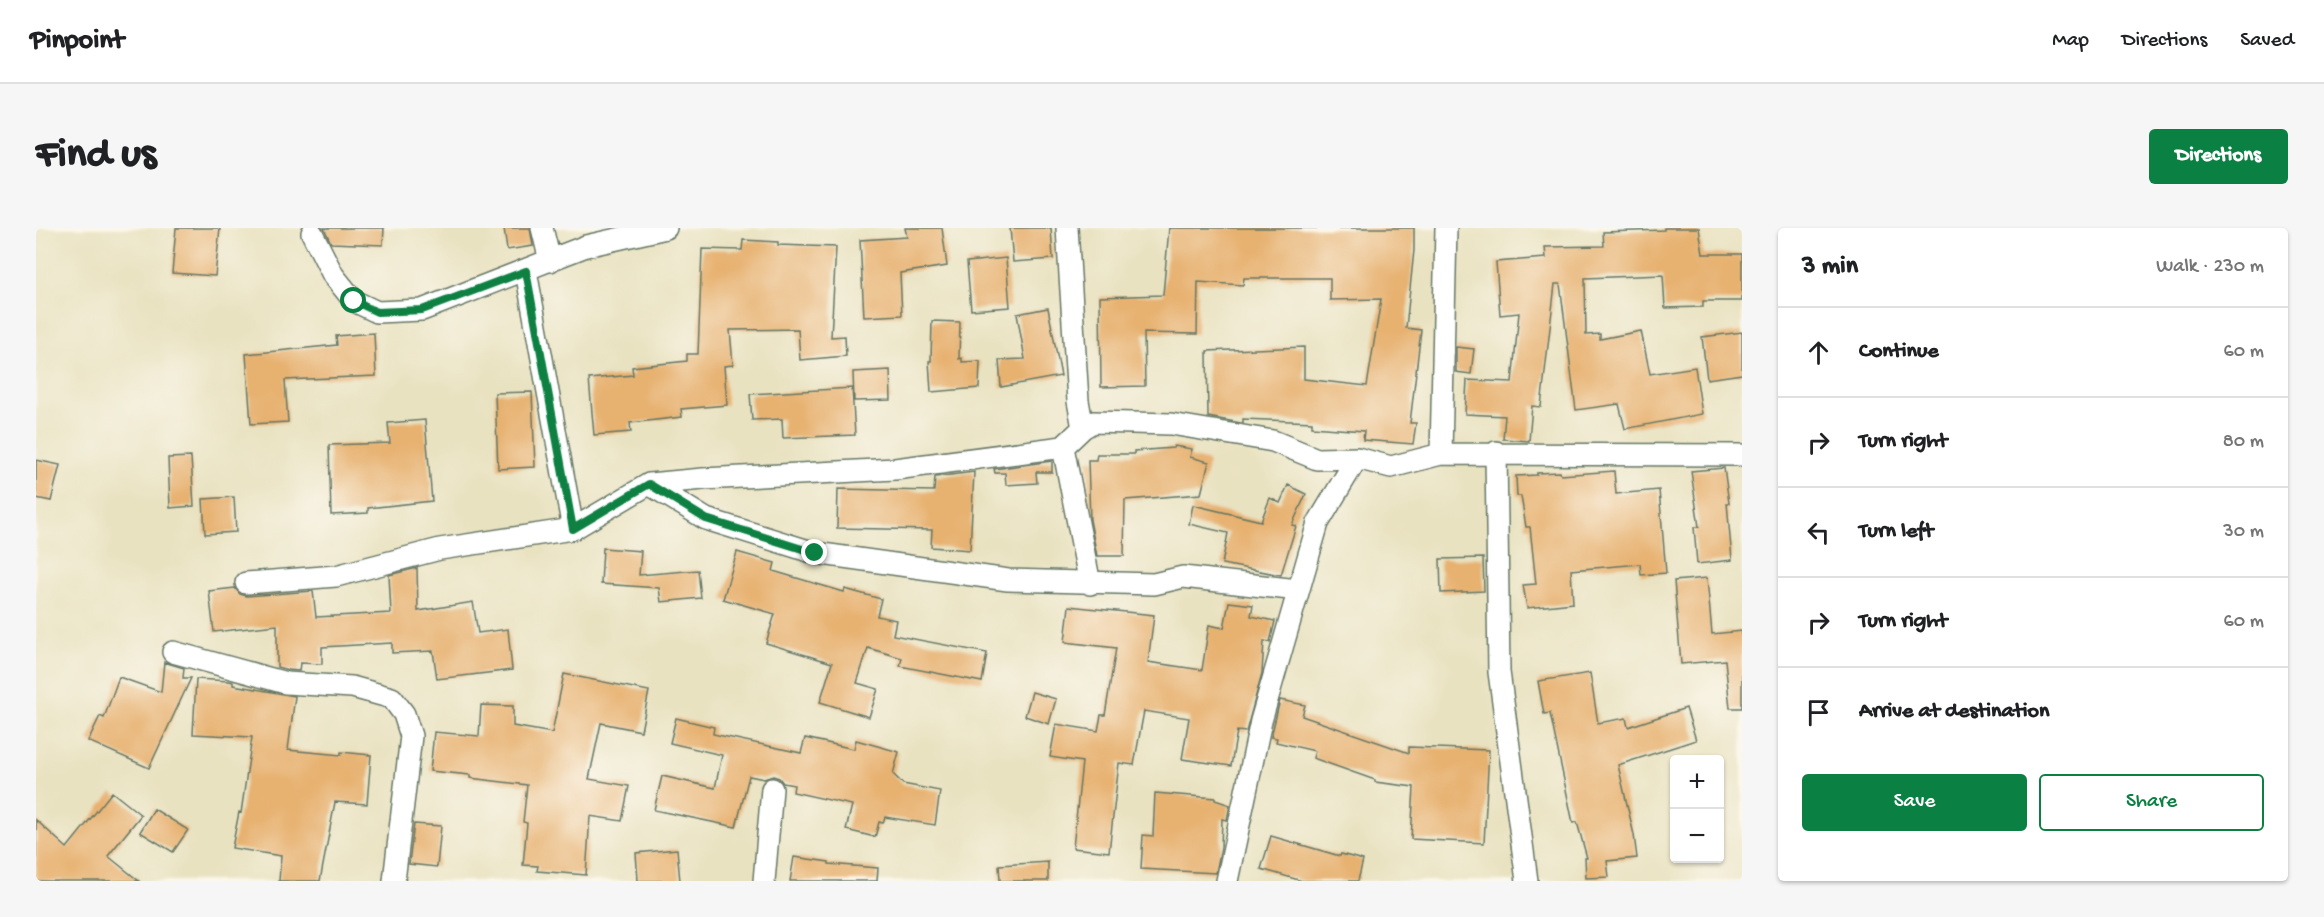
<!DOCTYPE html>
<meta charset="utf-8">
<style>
body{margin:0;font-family:"Gochi Hand",sans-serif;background:#f6f6f6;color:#202124}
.controls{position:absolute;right:18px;bottom:18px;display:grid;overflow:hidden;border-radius:6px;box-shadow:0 2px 4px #0004}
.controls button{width:54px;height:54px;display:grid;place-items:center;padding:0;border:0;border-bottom:2px solid #e0e0e0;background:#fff;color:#202124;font:30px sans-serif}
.stop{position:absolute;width:18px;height:18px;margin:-14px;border:4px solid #0b8043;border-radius:50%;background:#fff}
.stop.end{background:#0b8043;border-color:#fff;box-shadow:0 2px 6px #0008}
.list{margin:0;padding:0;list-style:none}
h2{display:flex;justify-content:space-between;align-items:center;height:78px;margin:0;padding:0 24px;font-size:26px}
h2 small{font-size:20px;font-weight:400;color:#757577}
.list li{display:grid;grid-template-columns:39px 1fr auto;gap:18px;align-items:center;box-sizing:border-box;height:90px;padding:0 24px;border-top:2px solid #e0e0e0}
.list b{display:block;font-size:22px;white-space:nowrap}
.list em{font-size:20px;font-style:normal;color:#757577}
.actions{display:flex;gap:12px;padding:18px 24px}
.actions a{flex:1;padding:14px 0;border:2px solid #0b8043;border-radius:6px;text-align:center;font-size:21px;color:#0b8043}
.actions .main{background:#0b8043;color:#fff}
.icon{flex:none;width:33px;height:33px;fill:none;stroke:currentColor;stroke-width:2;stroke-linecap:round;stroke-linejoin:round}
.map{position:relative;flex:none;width:1706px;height:653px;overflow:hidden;border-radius:6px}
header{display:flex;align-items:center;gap:36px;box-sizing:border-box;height:84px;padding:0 30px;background:#fff;border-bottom:2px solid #e0e0e0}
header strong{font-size:28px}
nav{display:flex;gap:33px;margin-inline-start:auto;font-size:21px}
.intro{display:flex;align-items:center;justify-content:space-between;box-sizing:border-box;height:144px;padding:0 36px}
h1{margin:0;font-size:42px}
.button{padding:15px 27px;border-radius:6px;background:#0b8043;color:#fff;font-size:21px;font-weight:700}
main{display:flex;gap:36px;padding:0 36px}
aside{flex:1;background:#fff;border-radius:6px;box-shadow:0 2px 4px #0004}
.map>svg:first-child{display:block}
.building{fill:#e7b16f}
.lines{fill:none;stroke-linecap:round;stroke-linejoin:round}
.minor-casing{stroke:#667765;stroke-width:24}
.minor{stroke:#fff;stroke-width:21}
.route{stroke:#0b8043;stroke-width:8}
</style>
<header>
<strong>Pinpoint</strong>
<nav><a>Map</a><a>Directions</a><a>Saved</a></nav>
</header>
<div class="intro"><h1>Find us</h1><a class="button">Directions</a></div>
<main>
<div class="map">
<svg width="1706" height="653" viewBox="0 0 1706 653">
<rect width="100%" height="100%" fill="#fbf7ec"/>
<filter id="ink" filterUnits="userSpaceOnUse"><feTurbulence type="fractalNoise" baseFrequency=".0167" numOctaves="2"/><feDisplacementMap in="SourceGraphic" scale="12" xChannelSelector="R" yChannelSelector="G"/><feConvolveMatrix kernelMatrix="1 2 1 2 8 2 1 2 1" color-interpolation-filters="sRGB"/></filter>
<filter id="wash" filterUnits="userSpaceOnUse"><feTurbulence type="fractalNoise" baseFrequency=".008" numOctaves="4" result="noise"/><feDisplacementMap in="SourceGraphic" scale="24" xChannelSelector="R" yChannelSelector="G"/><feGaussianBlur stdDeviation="1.35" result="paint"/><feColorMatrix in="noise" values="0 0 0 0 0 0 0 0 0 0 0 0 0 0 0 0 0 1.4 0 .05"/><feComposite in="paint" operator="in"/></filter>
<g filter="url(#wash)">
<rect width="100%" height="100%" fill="#e9e2c1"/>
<g id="blocks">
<path class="building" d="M140,0h44l-5,48 -43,-3z
M288,0h60l-1,17 -52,-2z
M468,0h26l3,18 -26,4z
M869,0h37l5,38 -47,7 2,42 -38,2 -4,-77 47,-3z
M974,0h41l2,31 -40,3z
M1133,0h245v22l-8,78 15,2 -11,93h6l-3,21 -50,-4 1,-9 -52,-4v-5l-69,-3v4h-2l-33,-6 -1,-66 97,-4v32l63,7 14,-87 -51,1v-22h-86l-1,7 -45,-3 -1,52 -53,-1 1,53 -44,1 -1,-90 63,-2z
M1628,0h35l4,26h39v47h-39v6l-38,1 -2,-33 -78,3 1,57 14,-1v5l41,-8 9,43 45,-7 7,47 -77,15 -6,-25 -43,6 -16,-126h-5l-14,123 -9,-1 -3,35 -26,-2 2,-23 -40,-2 2,-34 45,2 7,-69 -19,2 -4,-53 50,-4 -1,-11 59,-1 -1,-14 61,-2z
M707,12l35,2v3l58,2 -5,90 14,-1 1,20 -46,4 -2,-31 -68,1 3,35 -9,1 3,39 -46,4 1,8 -52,6 1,9 -37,3 -5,-56 44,-4 -1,-8 55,-6v-7h11l4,-105 40,1z
M970,30l4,49 -39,3 -4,-48z
M1012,80l13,68 -60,11 -2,-27 26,-1 -8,-45z
M896,93l28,1 -1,37 3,-1v4l18,-1 -1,27 -48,4 -2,-31h2z
M1706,104v42l-35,5 -5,-42z
M338,105l2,43 -91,4 3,42 -37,2 -5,-70 91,-9 -1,-9z
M1420,119l18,2 -3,25 -15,-2z
M854,142l1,30 -37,1 -1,-29z
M816,160l3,47 -72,3 -1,-19 -30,1 -2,-26z
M496,164l3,75 -37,2 -3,-76z
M389,192l7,81 -64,7v5l-37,2 -2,-70 61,-2 -2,-20z
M1138,218l18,3 -2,8 19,5 -8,32 -76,6 -1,56h-27l-7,-36 -2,-60h8l1,-6h37v-3l39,-3z
M155,229l3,49 -24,2 -2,-50z
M0,232l24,5 -9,36 -15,-3z
M1016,233v11h-16l1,11 -31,2 -1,-12h-10l-1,-4z
M1688,240l5,35h-2l5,57 -35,4 -3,-37h5l-8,-56z
M1578,243l2,23 43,-4 7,83 -25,2 -1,-11 -69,6 2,33 -46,5 -4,-23 13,-1 -6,-57h-4l-5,-31h-4l-1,-20 21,-1v-2l23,-1 1,3z
M938,244l-4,78 -39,-3 1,-17 -95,-2 1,-39 96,2 1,-14z
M1252,257l18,9 -14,31 4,1 -15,49 -59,-11 6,-31 -39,-9 4,-19 68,16 9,-23 10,5z
M198,269l2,35 -31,2 -2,-35z
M567,320l38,3 -2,24 59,-5 3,28 -40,4 -2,-14 -58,-4z
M701,324l38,11 -2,8 71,21 1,-3 36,10 -4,17 19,4 -3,15 94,18 -5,29 -82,-16 2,-8 -34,-10 -11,35 21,6 -9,28 -49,-15 12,-39 -66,-20 9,-29 -52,-15z
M1447,330l1,33 -43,2 -1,-34z
M381,340l1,43 55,-9 5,31 30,-4 4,41 -75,9 -4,-28 -41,2v-10l-70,4v17l-22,-1 -1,8 -11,-1 -11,-3v-42l-63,7 -5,-41 26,-3 5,6 7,2 66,-5 3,26 75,-4 -2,-38z
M1671,350l5,56 30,-3v77h-12l-5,-48 -44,4 -7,-83z
M1193,374l24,3 -2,11 24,5 -5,21 -6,-1 -2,32 -16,59 -9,-1 -6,35 -49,-7 7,-41 -45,-7 -10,54 -15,-2 -10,89 -36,-4 9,-86 -32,-5 6,-33 42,7 3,-16h4l11,-67 -51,-6 4,-36 85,9 -6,47 54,8 7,-45 15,3z
M128,434l20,6 -1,10h8l-42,90 -61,-27 12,-25 4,2 15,-41 42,15z
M1554,445l8,50 28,-5 2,9 58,-19 10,32 -78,25 16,70 3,23 -30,3 2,16 -23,1 -1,-20h2l-10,-36 -4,1 -23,-110 -6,1 -6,-33z
M528,446l85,17 -8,40 -40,-8 -12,56 40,7 -7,35 -32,-5 -4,59 -49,-4 1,-5 -15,-1 4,-42 -4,-1 4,-37 -57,-7v-3l-40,-4 4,-39 45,4 2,-31 32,1v20l39,7z
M160,451l33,2 4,1v3l62,11 -7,54 53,5v-3l30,3 -4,49 -32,-2 -15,79h-41l2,-25 -49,-8 7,-36 2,1 11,-76 -59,-3z
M996,464l24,7 -7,25 -24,-8z
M1244,472l25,5 -3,11 107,37v-6l80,3 -5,93 -73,-4 3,-52 -39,-5v-2l-62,-22 2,-7 -39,-9 1,-4 -6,-1z
M640,490l38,9 -1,7 88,19 4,-15 49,11 2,-9 43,12 -6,22 10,10 37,7 -5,34 -50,-8 -2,6 -4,-1 -4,15 -29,-7 6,-25 -59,-13 1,-7 -11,-2 -4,-5 -6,-2 -9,3 -15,-3 -13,51 -82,-17 8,-34 53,12 7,-33 -52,-12z
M76,564l29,23 -33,41 31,25h-103v-61l31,28z
M1119,565l60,5v2l15,5 -3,15 -5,-1 -1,28 -5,26 -75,-4 2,-34 10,1z
M118,581l34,21 -15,22 -33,-20z
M378,596l27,2 -4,41 -28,-3z
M1235,608l69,20 1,-2 22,6 -5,21h-56l-41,-12z
M641,621l3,32h-42l-2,-28z
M758,629l35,5v2l49,4 -1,13h-87z
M1012,634v19h-48l-1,-16z"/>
</g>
</g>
<g filter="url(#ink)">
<use href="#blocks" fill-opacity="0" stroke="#667765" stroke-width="1.5"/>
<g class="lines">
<defs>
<path id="minor" d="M506,0l8,33
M1031,0l11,173 5,27
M276,5l21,42 21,26 23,11 45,-2 164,-64 80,-18
M490,43l47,258
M1027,219l27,137
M1460,224l3,220 28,209
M1405,226l5,-226
M613,256l57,35 109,34 193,27 146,4 29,-7 115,13
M210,355l90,-7 104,-27 133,-20 76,-45 54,-5 192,-10 168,-22 20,-19 10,-6 78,2 102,17 44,18 40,-1
M137,424l113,31 66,4 40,11 12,16 7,22 -17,145
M728,653l8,-92
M1191,653l34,-160 57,-198 39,-65 34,9 50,-13 301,1"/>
</defs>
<use href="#minor" class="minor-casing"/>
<use href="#minor" class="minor"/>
</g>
</g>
<g class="lines" filter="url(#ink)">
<path class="route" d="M318,73l23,11 45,-2 104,-39 47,258 76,-45 57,35 109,34"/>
</g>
</svg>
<div class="controls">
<button>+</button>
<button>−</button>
</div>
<div class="stop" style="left:318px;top:73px"></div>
<div class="stop end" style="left:779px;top:325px"></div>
</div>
<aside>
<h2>3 min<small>Walk · 230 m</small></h2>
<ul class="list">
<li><svg class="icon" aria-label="ahead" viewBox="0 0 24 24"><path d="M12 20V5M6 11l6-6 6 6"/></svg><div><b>Continue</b></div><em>60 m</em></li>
<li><svg class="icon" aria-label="right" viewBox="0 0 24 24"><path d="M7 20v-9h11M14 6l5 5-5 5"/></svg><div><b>Turn right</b></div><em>80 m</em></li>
<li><svg class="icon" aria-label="left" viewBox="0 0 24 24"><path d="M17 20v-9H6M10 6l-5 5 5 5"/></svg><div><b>Turn left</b></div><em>30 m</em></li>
<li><svg class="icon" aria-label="right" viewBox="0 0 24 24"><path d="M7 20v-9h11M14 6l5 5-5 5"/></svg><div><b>Turn right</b></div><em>60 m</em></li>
<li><svg class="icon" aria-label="arrive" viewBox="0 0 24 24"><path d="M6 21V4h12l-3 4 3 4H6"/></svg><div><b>Arrive at destination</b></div></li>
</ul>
<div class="actions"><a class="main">Save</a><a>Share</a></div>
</aside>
</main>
